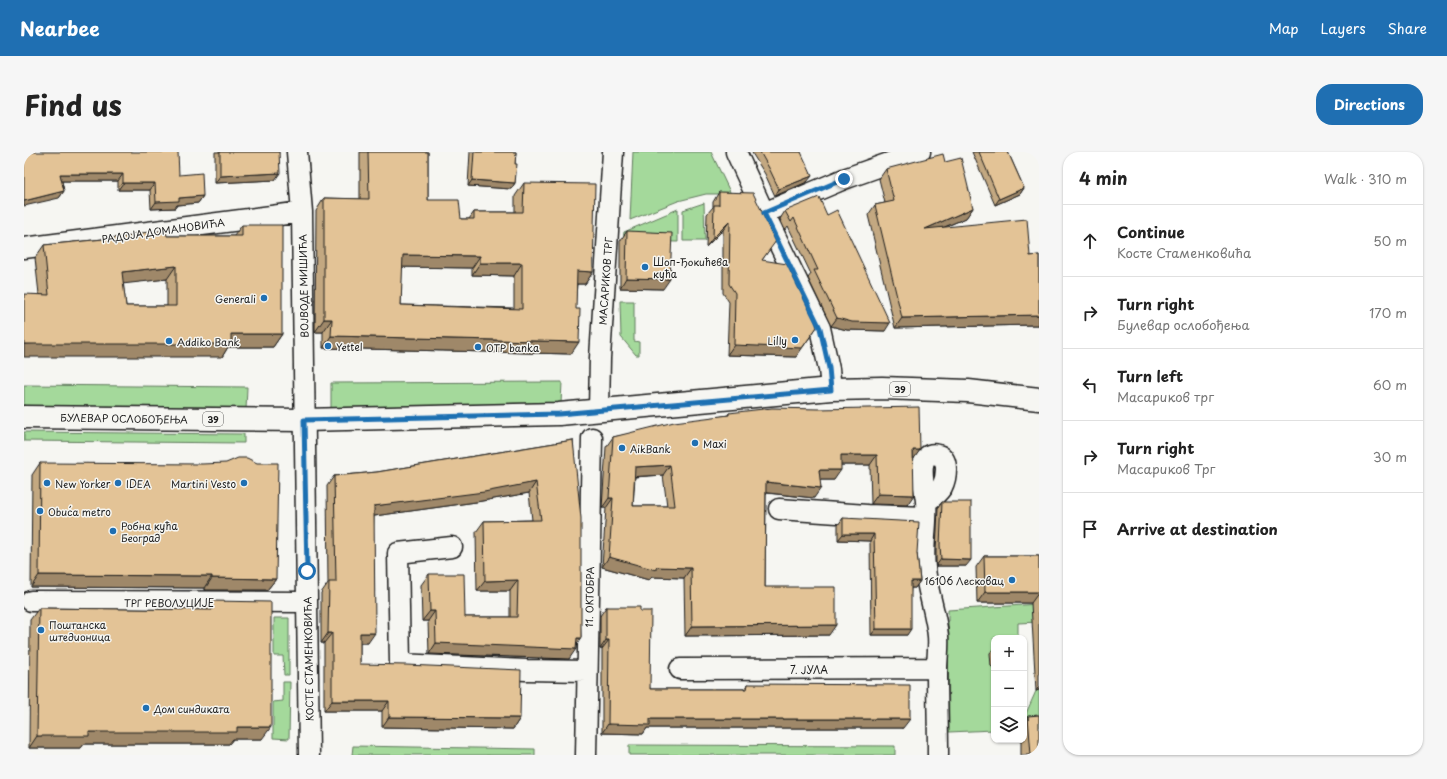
<!DOCTYPE html>
<meta charset="utf-8">
<style>
body{margin:0;font-family:"Playpen Sans",sans-serif;background:#f6f6f6;color:#222}
.controls{position:absolute;right:12px;bottom:12px;display:grid;overflow:hidden;border-radius:8px;box-shadow:0 1px 3px #0004}
.controls button{width:36px;height:36px;display:grid;place-items:center;padding:0;border:0;border-bottom:1px solid #e0e0e0;background:#fff;color:#222;font:20px sans-serif}
.stop{position:absolute;width:12px;height:12px;margin:-9px;border:3px solid #1f6fb2;border-radius:50%;background:#fff}
.stop.end{background:#1f6fb2;border-color:#fff;box-shadow:0 1px 4px #0008}
.list{margin:0;padding:0;list-style:none}
h2{display:flex;justify-content:space-between;align-items:center;height:52px;margin:0;padding:0 16px;font-size:17px}
h2 small{font-size:13px;font-weight:400;color:#767676}
.list li{display:grid;grid-template-columns:26px 1fr auto;gap:12px;align-items:center;box-sizing:border-box;height:72px;padding:0 16px;border-top:1px solid #e0e0e0}
.list b{display:block;font-size:15px;white-space:nowrap}
.list p{margin:0;font-size:13px;white-space:nowrap;color:#767676}
.list em{font-size:13px;font-style:normal;color:#767676}
.icon{flex:none;width:22px;height:22px;fill:none;stroke:currentColor;stroke-width:2;stroke-linecap:round;stroke-linejoin:round}
.map{position:relative;flex:none;width:1015px;height:603px;overflow:hidden;border-radius:16px}
header{display:flex;align-items:center;gap:24px;box-sizing:border-box;height:56px;padding:0 20px;background:#1f6fb2;color:#fff}
header strong{font-size:19px}
nav{display:flex;gap:22px;margin-inline-start:auto;font-size:14px}
.intro{display:flex;align-items:center;justify-content:space-between;box-sizing:border-box;height:96px;padding:0 24px}
h1{margin:0;font-size:28px}
.button{padding:10px 18px;border-radius:16px;background:#1f6fb2;color:#fff;font-size:14px;font-weight:700}
main{display:flex;gap:24px;padding:0 24px}
aside{flex:1;background:#fff;border-radius:16px;box-shadow:0 1px 3px #0004}
.map>svg:first-child{display:block}
.green{fill:#a4d99b;stroke:#607a5c}
.lines{fill:none;stroke-linecap:round;stroke-linejoin:round}
.minor-casing{stroke:#1c1c1c;stroke-width:23}
.major-casing{stroke:#1c1c1c;stroke-width:25}
.minor{stroke:#f6f6f2;stroke-width:20}
.major{stroke:#f6f6f2;stroke-width:22}
.wall{fill:#c3a881;stroke:#1c1c1c;fill-rule:evenodd}
.shaded-wall{fill:#9f8869;stroke:#1c1c1c}
.building{fill:#e3c396;stroke:#1c1c1c;fill-rule:evenodd}
.route{stroke:#1f6fb2;stroke-width:5}
.poi-dot{fill:#1f6fb2;stroke:#f6f6f2;stroke-width:1.5}
.labels{text-anchor:middle;dominant-baseline:central;stroke-width:3;stroke-linejoin:round;paint-order:stroke}
.shield{fill:#f6f6f2;stroke:#5d5d5c;stroke-width:1}
.shield-label{font-size:9px;font-weight:bold;fill:#1c1c1c}
.street-label{font-size:10px;fill:#1c1c1c;stroke:#f6f6f2}
.poi-label{font-size:10px;fill:#1c1c1c;stroke:#f6f6f2;text-anchor:start}
</style>
<header>
<strong>Nearbee</strong>
<nav><a>Map</a><a>Layers</a><a>Share</a></nav>
</header>
<div class="intro"><h1>Find us</h1><a class="button">Directions</a></div>
<main>
<div class="map">
<svg width="1015" height="603" viewBox="0 0 1015 603">
<rect width="100%" height="100%" fill="#f6f6f2"/>
<filter id="ink" filterUnits="userSpaceOnUse"><feTurbulence type="fractalNoise" baseFrequency=".025" numOctaves="2"/><feDisplacementMap in="SourceGraphic" scale="8" xChannelSelector="R" yChannelSelector="G"/><feConvolveMatrix kernelMatrix="1 2 1 2 8 2 1 2 1" color-interpolation-filters="sRGB"/></filter>
<g filter="url(#ink)">
<path class="green" d="M609,0h78l20,42h-25l-28,7 -48,19z
M680,51l1,38h-22v-31z
M654,57v33l-55,-1 1,-9z
M596,149h14v40l5,1v13h-3l-15,-18z
M538,230l-1,22 -230,6v-27z
M0,233l223,2 -1,23 -222,-2z
M0,280l220,2v9l-220,-2z
M1015,452v18l-21,1v15h-24v11l-3,17 3,3v61l-45,2 -1,-122z
M250,466h15v57h-5l-1,-19h-9z
M259,530h7l-1,57 -16,-1v-36l10,-1z
M1015,538v37l-15,1v-10l12,-27z
M605,593l266,1v9h-266z
M329,594l182,3v6h-183z"/>
<g class="lines">
<defs>
<path id="minor" d="M273,0l5,60 7,543
M712,0l28,61 56,115 9,41 2,20
M740,61l80,-34 76,-27
M0,96l278,-36
M575,258l1,-52 13,-206
M902,350c6,-4 12,-9 16,-15 4,-8 8,-29 -4,-32 -24,-6 -13,34 -12,46 2,22 -4,44 -1,67 2,23 11,45 13,68 1,11 -1,23 -1,34 0,28 1,57 1,85
M755,357l88,6 59,2
M428,395l-54,6 2,111 126,6 61,1
M7,449l276,1
M656,517l257,-1
M562,603l6,-317"/>
<path id="major" d="M0,265l280,3 255,-6 272,-25 51,-1 86,3 71,8"/>
</defs>
<use href="#minor" class="minor-casing"/>
<use href="#major" class="major-casing"/>
<use href="#minor" class="minor"/>
<use href="#major" class="major"/>
</g>
<path class="wall" d="M0,0l155,23 24,21 -5,7 -21,2 -2,3 -24,1 -1,-19h-32v-9h-56l2,10 -5,7z
M191,0h64l-4,28 -60,3z
M336,0h68v48l33,19h8l5,-7h41v-16l9,-13 69,89 -8,12h-8l-6,70 -248,-6v-16h-8l1,-121 8,-13 36,1zM378,115l70,1v7l42,1v32l-113,-3z
M446,0h46l-1,12v19l-4,6 -43,-3z
M729,0h48l6,30 -32,14 -10,-22 -13,-21z
M948,0h36l16,36 -4,6 -25,11z
M921,10l28,46 -7,10 -21,9 85,29 9,-1v70h-7l-137,3 -27,-113 7,-10 10,-2 -6,-24 7,-10z
M695,40l50,58 -7,10 34,97 -69,-2 2,-53 -6,-9v-63l-17,17 1,-33 6,-7v-5z
M761,59l42,4 58,116 -38,-1 -16,-4 -23,-48 3,-4 -23,-48 -3,4 -5,-11z
M218,73l40,109 -9,13h-45l-6,10 -183,-63 -4,-36 9,-13 88,-9 1,-2 34,2h67zM143,127v27h-41l-3,-23z
M603,79l36,58 -43,-1v-47z
M705,261l191,37 -7,9 -6,46 -36,-1 -1,-39h-29l-7,15h-14l-6,18 -48,-5 -1,94 64,48 -144,1 -1,-58 -32,-1 -3,3 -47,-13 4,-59h-4l4,-61 7,-10 115,-22zM639,323l4,31h-34l2,-29z
M549,288l8,198 -5,7 -7,14 -140,-5 -1,-33h-6l-1,-36 8,-11 36,43h45v-26h-33l-1,-59 8,-11 48,-1 -3,-27 -53,9 -102,14 -6,127h-8v21l160,54 -7,11 -131,-2v-16h-58v-68h-3v-50l7,-10 -1,-97 7,-10 43,-4z
M16,311l236,116 -9,11h-63v-2l-173,-1 1,-112z
M918,350l24,64h-30v-15l2,-43z
M819,366l74,35 3,28 -5,7h-4l-4,47h-36l-1,-94 -32,-1v-15z
M960,404h55v134l-3,1 -5,-88h-54l-1,-36z
M188,449l50,138h-29l-4,5h-145l-3,4h-52l1,-128 9,-12 167,2z
M582,455l34,4 10,78h94l4,-5 155,44h-256l-4,6 -41,-1v-84h-2v-33z
M970,496v21l-3,-3 -1,-13z
M1004,564l11,39h-18v-15h3v-18z"/>
<path class="shaded-wall" d="M256,21l-5,7 -60,3 5,-7z
M36,22h63l-5,7h-63z
M788,24l-5,6 -32,14 4,-7z
M448,28l43,3 -4,6 -43,-3z
M99,31h32l-5,7h-32z
M1000,36l-4,6 -25,11 4,-6z
M40,39l-5,7 -35,8v-5z
M179,44l-5,7 -21,2 -2,3 -24,1 5,-7 23,-4z
M949,56l-7,10 -48,20 7,-9z
M706,69l-7,9 -17,17 7,-9z
M379,103l77,1 -8,12 -78,-1z
M456,111h42l-8,13 -42,-1z
M152,114l-9,13 -54,6 9,-13z
M553,119l16,1 -8,12h-17z
M602,126l44,1 -7,10 -43,-1z
M1015,163v10h-7l-137,3 7,-10z
M813,166l53,5 -5,8 -38,-1 -16,-4z
M300,167h8l-9,13h-8z
M793,175l-21,30 -69,-2 7,-10z
M207,182h51l-9,13h-45l-6,10h-198v-13z
M307,184l248,6 -8,12 -248,-6z
M889,298h7l-7,10z
M817,303h36l-7,10h-36z
M646,313l-7,10 -35,2 7,-10z
M795,318h22l-7,10h-22z
M512,330l-7,11 -53,9 -109,15 7,-11z
M742,330l55,6 -7,10 -55,-6z
M854,342l36,1 -7,10 -36,-1z
M585,346h4l-7,10h-4z
M819,382h31l-4,7 -32,-1z
M585,405l47,10 35,1 -7,10 -32,-1 -3,3 -47,-13z
M917,407l30,1 -5,6h-30z
M15,423l173,1 -8,12 -173,-1z
M188,426l64,1 -9,11h-63z
M494,428l-8,11h-33l8,-10z
M887,429h9l-5,7h-8z
M961,440h54l-8,11h-54z
M406,459h5l-7,10h-6z
M812,473l-7,10 -144,1 7,-10z
M852,477h35l-4,6h-36z
M304,481h4l-8,10h-3z
M336,481h15l-7,10h-15z
M557,486l-7,11h2l-7,10 -140,-5 7,-11z
M582,488h3l-7,9h-2z
M1015,534v4l-3,1z
M308,549h57l-7,10h-58z
M365,565l131,1 -7,11 -131,-2z
M626,567h260l-7,9h-256l-4,6 -41,-1 6,-9z
M213,575h34l-9,12h-29l-4,5h-145l-3,4h-52l8,-12 52,-4z"/>
<path class="building" d="M0,0h154l1,23 23,-2 1,23 -24,2v3l-23,1 -1,-19h-32v-9h-63l4,17 -40,10z
M196,0h59l1,21 -60,3z
M344,0h60v48h31l2,19h13v-7h49l1,-29 71,1 -2,88 -16,-1 -1,38h4l-1,33 -248,-6 1,-17h-8v-121l45,1zM379,103l77,1v7h42v46l-121,-4z
M450,0h42l-1,12h2l-2,19 -43,-3z
M736,0h41l11,24 -33,13 -10,-21z
M955,0h29l16,36 -25,11z
M919,2l2,8 16,-4 12,50 -48,21 102,-10 3,37 9,-1v60l-137,3 -27,-113 19,-4 -8,-32z
M695,40l34,1 23,48 -14,19 25,4 29,58 1,5 -15,21 -68,-3 1,-52 -6,-9 1,-63 -17,17 1,-33h5z
M795,45l8,18 10,-5 53,113 -38,-1 -15,-4 -23,-48h4l-24,-52 -3,4 -6,-11z
M218,73h40v109h-51v10h-207v-50l25,1 -5,-50 89,-9v-2l33,-4 1,6h75zM152,114v40h-50l-4,-34z
M603,79l45,2 -2,46 -44,-1z
M895,255l1,43h-7l1,45 -36,-1 -1,-39h-36v15h-22l2,18 -55,-6 -1,105h71v38l-144,1 -1,-58 -35,-1v3l-47,-13 4,-59h-4l4,-61 61,-15 55,-7v-2l43,-5 46,1zM646,313l5,41h-42l2,-39z
M549,288l8,78v120h-4l-1,11 -140,-6 -1,-32h-5l-1,-37h35l1,43h52l1,-37 -33,1 -1,-60 57,-1 -5,-38 -52,10 -110,14 1,127h-15v31l46,1 115,5 -1,48 -131,-1v-16h-57v-68h-4l1,-51h7l-2,-106 43,-4z
M214,306h9l10,5h21l-2,116 -64,-1v-2l-173,-1 1,-112 162,1 24,-1z
M918,350h29v58l-30,-1 -1,-14z
M819,366l76,4 -2,31 3,28h-9v48h-35l-2,-95h-31z
M960,404h55v41v-5h-54z
M188,449l59,1v125h-34v5h-148v4h-52l2,-128 173,2z
M582,455h34v4h11l-1,78h97l1,-5 162,1v34h-260v6l-42,-1 1,-84h-3z
M1015,563v40h-8l-3,-39z"/>
</g>
<g class="lines" filter="url(#ink)">
<path class="route" d="M283,419l-3,-151 255,-6 272,-24 -2,-22 -9,-40 -56,-115 80,-34"/>
</g>
<g class="poi-dot">
<circle cx="621" cy="115" r="4"/>
<circle cx="240" cy="146" r="4"/>
<circle cx="771" cy="188" r="4"/>
<circle cx="145" cy="189" r="4"/>
<circle cx="304" cy="194" r="4"/>
<circle cx="454" cy="195" r="4"/>
<circle cx="671" cy="291" r="4"/>
<circle cx="598" cy="296" r="4"/>
<circle cx="23" cy="331" r="4"/>
<circle cx="94" cy="331" r="4"/>
<circle cx="220" cy="331" r="4"/>
<circle cx="16" cy="359" r="4"/>
<circle cx="89" cy="379" r="4"/>
<circle cx="988" cy="428" r="4"/>
<circle cx="17" cy="478" r="4"/>
<circle cx="122" cy="556" r="4"/>
</g>
<g class="labels">
<g class="shield">
<rect x="866" y="230" width="20" height="14" rx="3"/>
<rect x="179" y="260" width="20" height="14" rx="3"/>
</g>
<g class="shield-label">
<text x="876" y="237">39</text>
<text x="189" y="267">39</text>
</g>
<g class="street-label">
<text transform="translate(139 78) rotate(-8)">РАДОЈА ДОМАНОВИЋА</text>
<text transform="translate(581 129) rotate(-86)">МАСАРИКОВ ТРГ</text>
<text transform="translate(279 134) rotate(-91)">ВОЈВОДЕ МИШИЋА</text>
<text transform="translate(100 266) rotate(1)">БУЛЕВАР ОСЛОБОЂЕЊА</text>
<text transform="translate(565 445) rotate(-89)">11. ОКТОБРА</text>
<text x="145" y="450">ТРГ РЕВОЛУЦИЈЕ</text>
<text transform="translate(284 507) rotate(-91)">КОСТЕ СТАМЕНКОВИЋА</text>
<text x="785" y="517">7. ЈУЛА</text>
</g>
<g class="poi-label">
<text x="629" y="109">Шоп-Ђокићева<tspan x="629" dy="12">кућа</tspan></text>
<text x="232" y="146" text-anchor="end">Generali</text>
<text x="763" y="188" text-anchor="end">Lilly</text>
<text x="153" y="189">Addiko Bank</text>
<text x="312" y="194">Yettel</text>
<text x="462" y="195">OTP banka</text>
<text x="679" y="291">Maxi</text>
<text x="606" y="296">AikBank</text>
<text x="31" y="331">New Yorker</text>
<text x="102" y="331">IDEA</text>
<text x="212" y="331" text-anchor="end">Martini Vesto</text>
<text x="24" y="359">Obuća metro</text>
<text x="97" y="373">Робна кућа<tspan x="97" dy="12">Београд</tspan></text>
<text x="980" y="428" text-anchor="end">16106 Лесковац</text>
<text x="25" y="472">Поштанска<tspan x="25" dy="12">штедионица</tspan></text>
<text x="130" y="556">Дом синдиката</text>
</g>
</g>
</svg>
<div class="controls">
<button>+</button>
<button>−</button>
<button><svg class="icon" aria-label="layers" viewBox="0 0 24 24"><path d="M12 4l9 5-9 5-9-5zM3 14l9 5 9-5"/></svg></button>
</div>
<div class="stop" style="left:283px;top:419px"></div>
<div class="stop end" style="left:820px;top:27px"></div>
</div>
<aside>
<h2>4 min<small>Walk · 310 m</small></h2>
<ul class="list">
<li><svg class="icon" aria-label="ahead" viewBox="0 0 24 24"><path d="M12 20V5M6 11l6-6 6 6"/></svg><div><b>Continue</b><p>Косте Стаменковића</p></div><em>50 m</em></li>
<li><svg class="icon" aria-label="right" viewBox="0 0 24 24"><path d="M7 20v-9h11M14 6l5 5-5 5"/></svg><div><b>Turn right</b><p>Булевар ослобођења</p></div><em>170 m</em></li>
<li><svg class="icon" aria-label="left" viewBox="0 0 24 24"><path d="M17 20v-9H6M10 6l-5 5 5 5"/></svg><div><b>Turn left</b><p>Масариков трг</p></div><em>60 m</em></li>
<li><svg class="icon" aria-label="right" viewBox="0 0 24 24"><path d="M7 20v-9h11M14 6l5 5-5 5"/></svg><div><b>Turn right</b><p>Масариков Трг</p></div><em>30 m</em></li>
<li><svg class="icon" aria-label="arrive" viewBox="0 0 24 24"><path d="M6 21V4h12l-3 4 3 4H6"/></svg><div><b>Arrive at destination</b></div></li>
</ul>
</aside>
</main>
